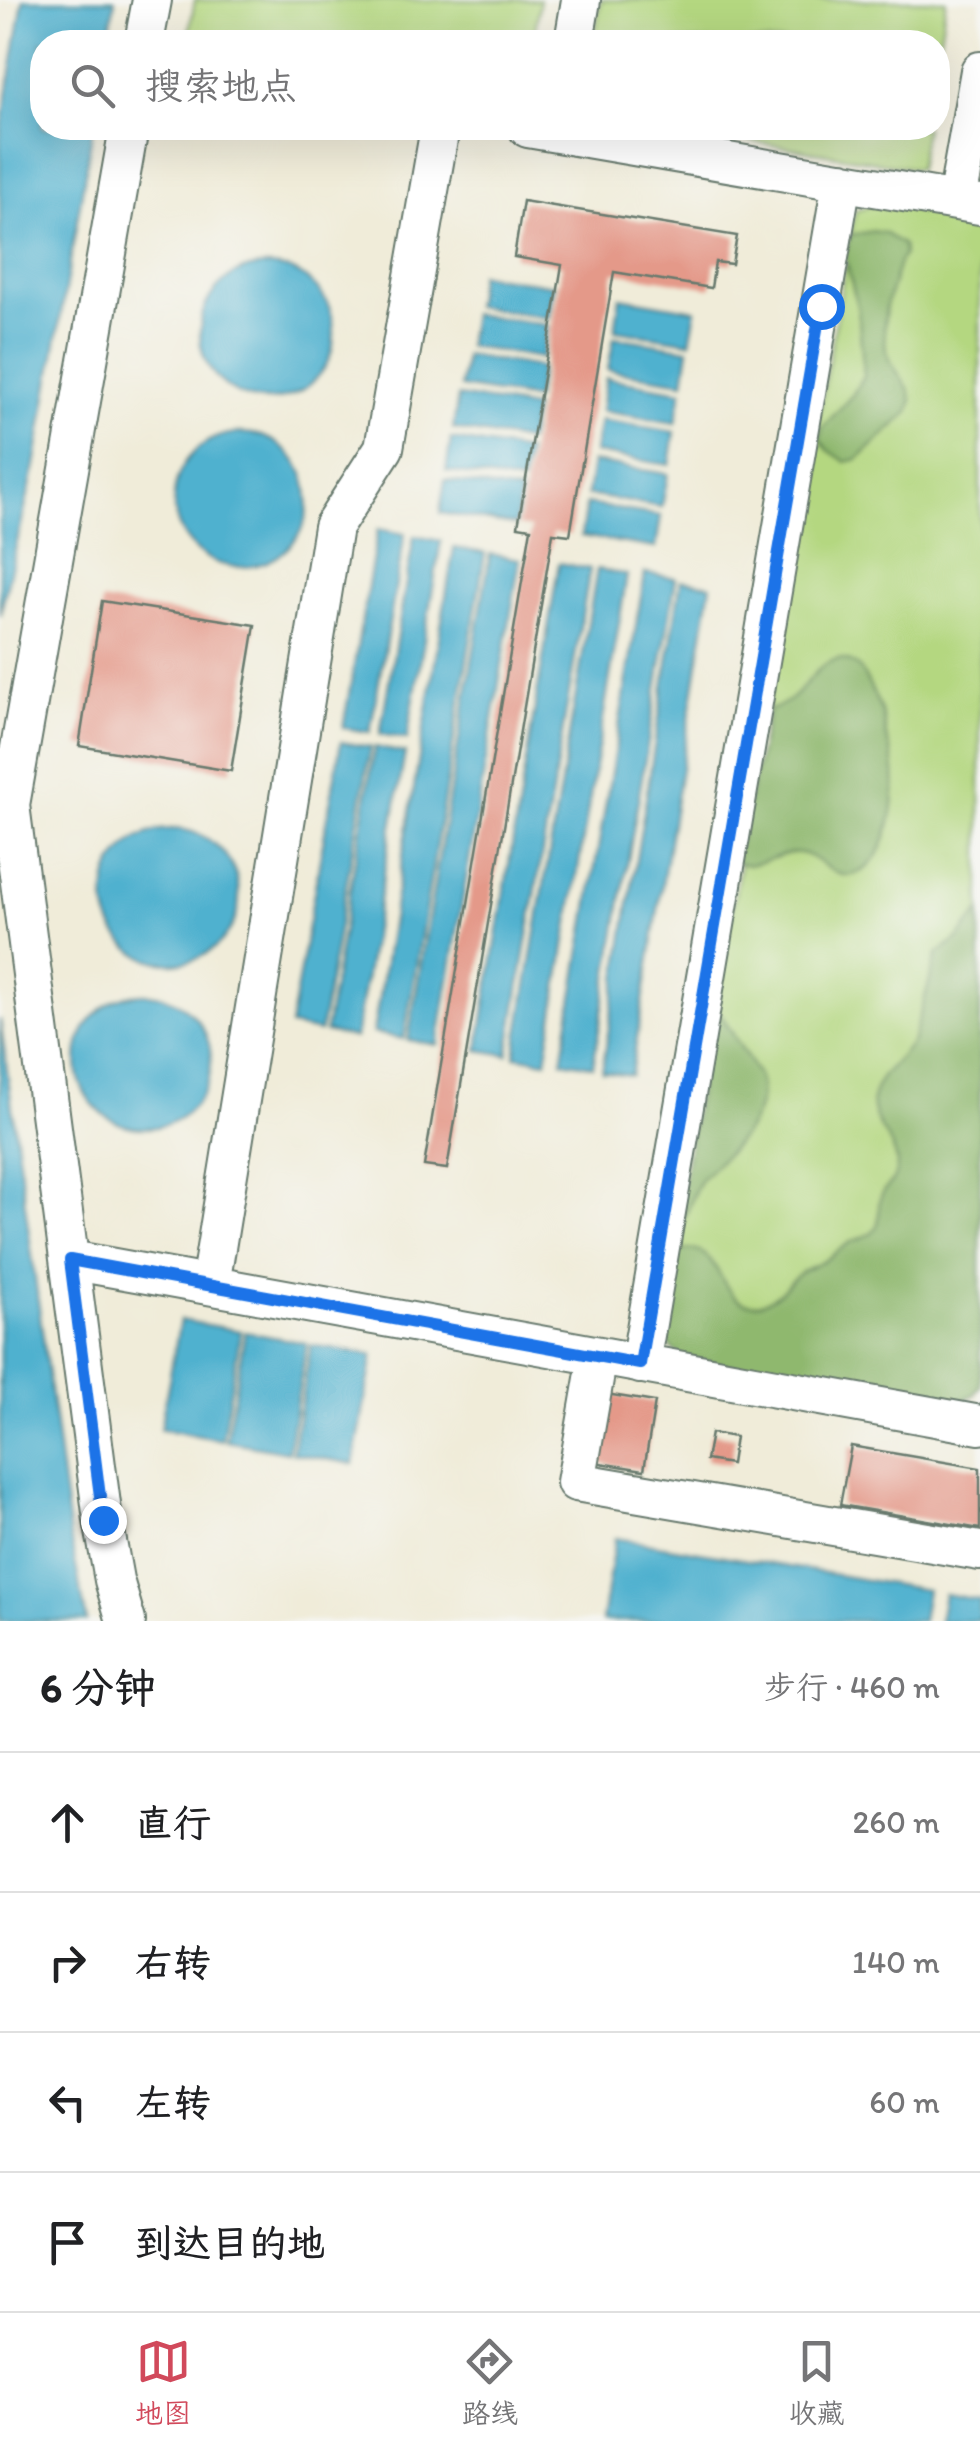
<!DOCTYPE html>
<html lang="zh">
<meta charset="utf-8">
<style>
body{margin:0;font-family:Itim,"LXGW WenKai TC",sans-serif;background:#f6f6f6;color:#202124}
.stop{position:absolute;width:30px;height:30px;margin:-22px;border:8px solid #1a73e8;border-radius:50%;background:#fff}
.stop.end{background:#1a73e8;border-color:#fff;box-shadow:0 2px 10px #0008}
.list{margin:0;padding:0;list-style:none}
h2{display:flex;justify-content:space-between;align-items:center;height:130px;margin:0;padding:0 40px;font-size:42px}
h2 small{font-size:32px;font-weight:400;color:#757577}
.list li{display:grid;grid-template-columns:65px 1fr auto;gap:30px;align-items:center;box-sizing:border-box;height:140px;padding:0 40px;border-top:2px solid #e0e0e0}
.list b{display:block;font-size:38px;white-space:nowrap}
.list em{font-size:32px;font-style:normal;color:#757577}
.icon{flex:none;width:55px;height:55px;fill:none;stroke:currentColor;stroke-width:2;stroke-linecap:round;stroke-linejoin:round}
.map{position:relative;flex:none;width:980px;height:1621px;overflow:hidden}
.search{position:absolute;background:#fff;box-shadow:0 10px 40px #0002;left:30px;right:30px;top:30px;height:110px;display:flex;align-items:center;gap:25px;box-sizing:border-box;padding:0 35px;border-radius:40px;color:#757577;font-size:38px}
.sheet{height:690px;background:#fff}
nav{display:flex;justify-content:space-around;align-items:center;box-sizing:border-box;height:140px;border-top:2px solid #e0e0e0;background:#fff;font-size:28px;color:#757577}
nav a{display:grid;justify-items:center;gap:5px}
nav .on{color:#d1495b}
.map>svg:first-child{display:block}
.green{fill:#b4d780;stroke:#6a8a5a;stroke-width:2.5}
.forest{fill:#8fb86e;stroke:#577a51;stroke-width:2.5}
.water{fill:#50b1cf;stroke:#387782;stroke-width:2.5}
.building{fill:#e49989}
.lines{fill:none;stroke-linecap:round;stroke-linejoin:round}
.minor-casing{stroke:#687a6e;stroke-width:42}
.minor{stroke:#fff;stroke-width:38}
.route{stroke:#1a73e8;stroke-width:12}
</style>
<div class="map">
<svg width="980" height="1621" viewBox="0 0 980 1621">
<rect width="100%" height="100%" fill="#f6f6f2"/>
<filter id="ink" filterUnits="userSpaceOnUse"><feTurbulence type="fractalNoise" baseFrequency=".01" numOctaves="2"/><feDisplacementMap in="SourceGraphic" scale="20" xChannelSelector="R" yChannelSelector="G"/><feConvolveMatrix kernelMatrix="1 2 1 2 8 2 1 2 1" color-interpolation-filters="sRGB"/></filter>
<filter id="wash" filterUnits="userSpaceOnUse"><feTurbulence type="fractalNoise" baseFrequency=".0048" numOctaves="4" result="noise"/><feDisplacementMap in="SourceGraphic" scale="40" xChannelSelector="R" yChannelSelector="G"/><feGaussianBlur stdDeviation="2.25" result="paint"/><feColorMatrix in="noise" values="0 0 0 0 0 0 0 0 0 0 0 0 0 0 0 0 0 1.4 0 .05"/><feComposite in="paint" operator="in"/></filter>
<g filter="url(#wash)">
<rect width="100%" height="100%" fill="#f0ecd9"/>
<path class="green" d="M195,0h345l-7,42h-346z
M601,0h345l-8,51v-9h-345z
M671,128h254l-7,41z
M888,205l92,16v1165l-6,9 -10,5 -294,-54 -9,-32 194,-1103 15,-5z"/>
<path class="forest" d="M873,231l11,2 19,12 1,9 -5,9 -13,43 -2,22 2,22 4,11 19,29 3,11 -3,11 -51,47 -12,3 -18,-12 -8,-10 2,-12 31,-34 11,-19 -6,-65 -13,-54 5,-21z
M840,659c8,2 14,3 20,10 6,8 21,39 23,48 2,8 2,15 4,23 2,7 5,14 6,22 5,31 -2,107 -43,113 -18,3 -32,-19 -49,-22 -23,-3 -41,18 -66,9l34,-152c37,-10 41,-47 71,-51z
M980,911v475l-6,9 -23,10 -270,-48 -11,-11 -7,-13 9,-84c10,0 21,-1 30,4 21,12 22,52 52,51 23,-1 32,-21 49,-33 7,-4 14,-6 21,-10 8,-5 16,-12 25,-18 8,-4 20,-6 26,-14 7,-9 2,-20 5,-30 4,-13 17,-17 17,-33 0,-26 -29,-42 -24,-70 5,-23 29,-36 40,-56l24,-86 20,-14z
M713,1002l44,71c17,41 -28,79 -55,105l-6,10 -12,32 -8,2z"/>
<path class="water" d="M23,0h92l-7,42h-66v86h51l-58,338 -35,149v-479z
M200 333a67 67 0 1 1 134 0a67 67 0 1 1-134 0Z
M479,274l75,11 -5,33 -75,-12z
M620,297l76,13 -6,32 -75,-12z
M472,314l76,11 -6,33 -75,-12z
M614,337l75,12 -5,33 -76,-12z
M465,355l76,12 -6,32 -75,-12z
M606,378l76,13 -6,32 -75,-12z
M458,396l76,12 -6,33 -75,-12z
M600,420l75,12 -5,33 -76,-12z
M174 500a67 67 0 1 1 134 0a67 67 0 1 1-134 0Z
M451,439l76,12 -5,32 -76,-12z
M592,462l76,12 -6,33 -75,-12z
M445,480l75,12 -5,33 -75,-12z
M586,504l75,12 -5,32 -75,-12z
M378,529l27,5 -35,198 -27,-4z
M414,536l27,5 -34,198 -27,-5z
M454,548l31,5 -81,486 -31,-6z
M490,554l30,5 -82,486 -30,-5z
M559,563l31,6 -82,486 -30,-5z
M597,569l30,6 -81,486 -31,-5z
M645,573l31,5 -83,488 -31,-5z
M681,580l30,5 -80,490 -29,-4z
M341,742l30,5 -51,285 -30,-6z
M375,747l30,6 -50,285 -30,-6z
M105 896a67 67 0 1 1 134 0a67 67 0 1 1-134 0Z
M77 1061a67 67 0 1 1 134 0a67 67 0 1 1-134 0Z
M0,1019l70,517 17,85h-87z
M180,1320l61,11 -19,109 -62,-11z
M245,1332l62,11 -19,109 -62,-11z
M311,1345l62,10 -19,109 -62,-11z
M615,1538l312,52 -5,31h-320z
M944,1594l36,6v21h-41z"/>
<g id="blocks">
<path class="building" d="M523,201l214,35 -5,28 -17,-2 -4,26 -97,-16 -44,263 -17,-2 -106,636 -23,-3 107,-638 -13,-2 44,-261 -48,-8z
M102,601l153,24 -24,146 -152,-25z
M600,1393l55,9 -11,68 -56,-9z
M711,1433l24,4 -4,27 -25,-4z
M851,1446l129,22v61l-140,-24z"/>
</g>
</g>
<g filter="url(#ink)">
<use href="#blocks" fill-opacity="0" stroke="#687a6e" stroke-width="2.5"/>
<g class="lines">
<defs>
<path id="minor" d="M144,42l8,-42
M574,42l7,-42
M528,128l452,77
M957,201l23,-130
M70,1260l910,165
M210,1285l123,-758 51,-79 56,-320
M598,1356l-22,126 404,69
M640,1364l202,-1183
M126,1621l-12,-41 -11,-60 -93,-715 119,-677"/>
</defs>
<use href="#minor" class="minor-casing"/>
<use href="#minor" class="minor"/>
</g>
</g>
<g class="lines" filter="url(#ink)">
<path class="route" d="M103,1520l-33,-260 570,104 181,-1058"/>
</g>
</svg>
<div class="stop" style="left:821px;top:306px"></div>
<div class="stop end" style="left:103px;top:1520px"></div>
<div class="search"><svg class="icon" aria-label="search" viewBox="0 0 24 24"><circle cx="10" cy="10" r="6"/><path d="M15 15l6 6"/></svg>搜索地点</div>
</div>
<section class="sheet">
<h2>6 分钟<small>步行 · 460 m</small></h2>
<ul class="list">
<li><svg class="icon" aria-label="ahead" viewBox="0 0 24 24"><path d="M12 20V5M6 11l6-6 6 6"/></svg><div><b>直行</b></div><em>260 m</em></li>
<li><svg class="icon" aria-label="right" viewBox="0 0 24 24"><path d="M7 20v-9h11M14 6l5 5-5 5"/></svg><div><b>右转</b></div><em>140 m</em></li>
<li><svg class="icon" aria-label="left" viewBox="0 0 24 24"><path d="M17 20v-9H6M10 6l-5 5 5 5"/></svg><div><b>左转</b></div><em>60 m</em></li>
<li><svg class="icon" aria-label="arrive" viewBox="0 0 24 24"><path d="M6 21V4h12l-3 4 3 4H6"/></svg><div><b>到达目的地</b></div></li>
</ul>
</section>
<nav>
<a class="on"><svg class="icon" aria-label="map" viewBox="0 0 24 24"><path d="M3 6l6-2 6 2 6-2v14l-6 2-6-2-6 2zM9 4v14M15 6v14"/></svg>地图</a>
<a><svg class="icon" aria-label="directions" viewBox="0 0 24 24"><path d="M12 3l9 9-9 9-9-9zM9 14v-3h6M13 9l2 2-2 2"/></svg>路线</a>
<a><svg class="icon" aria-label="saved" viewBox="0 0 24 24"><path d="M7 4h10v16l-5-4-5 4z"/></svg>收藏</a>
</nav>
